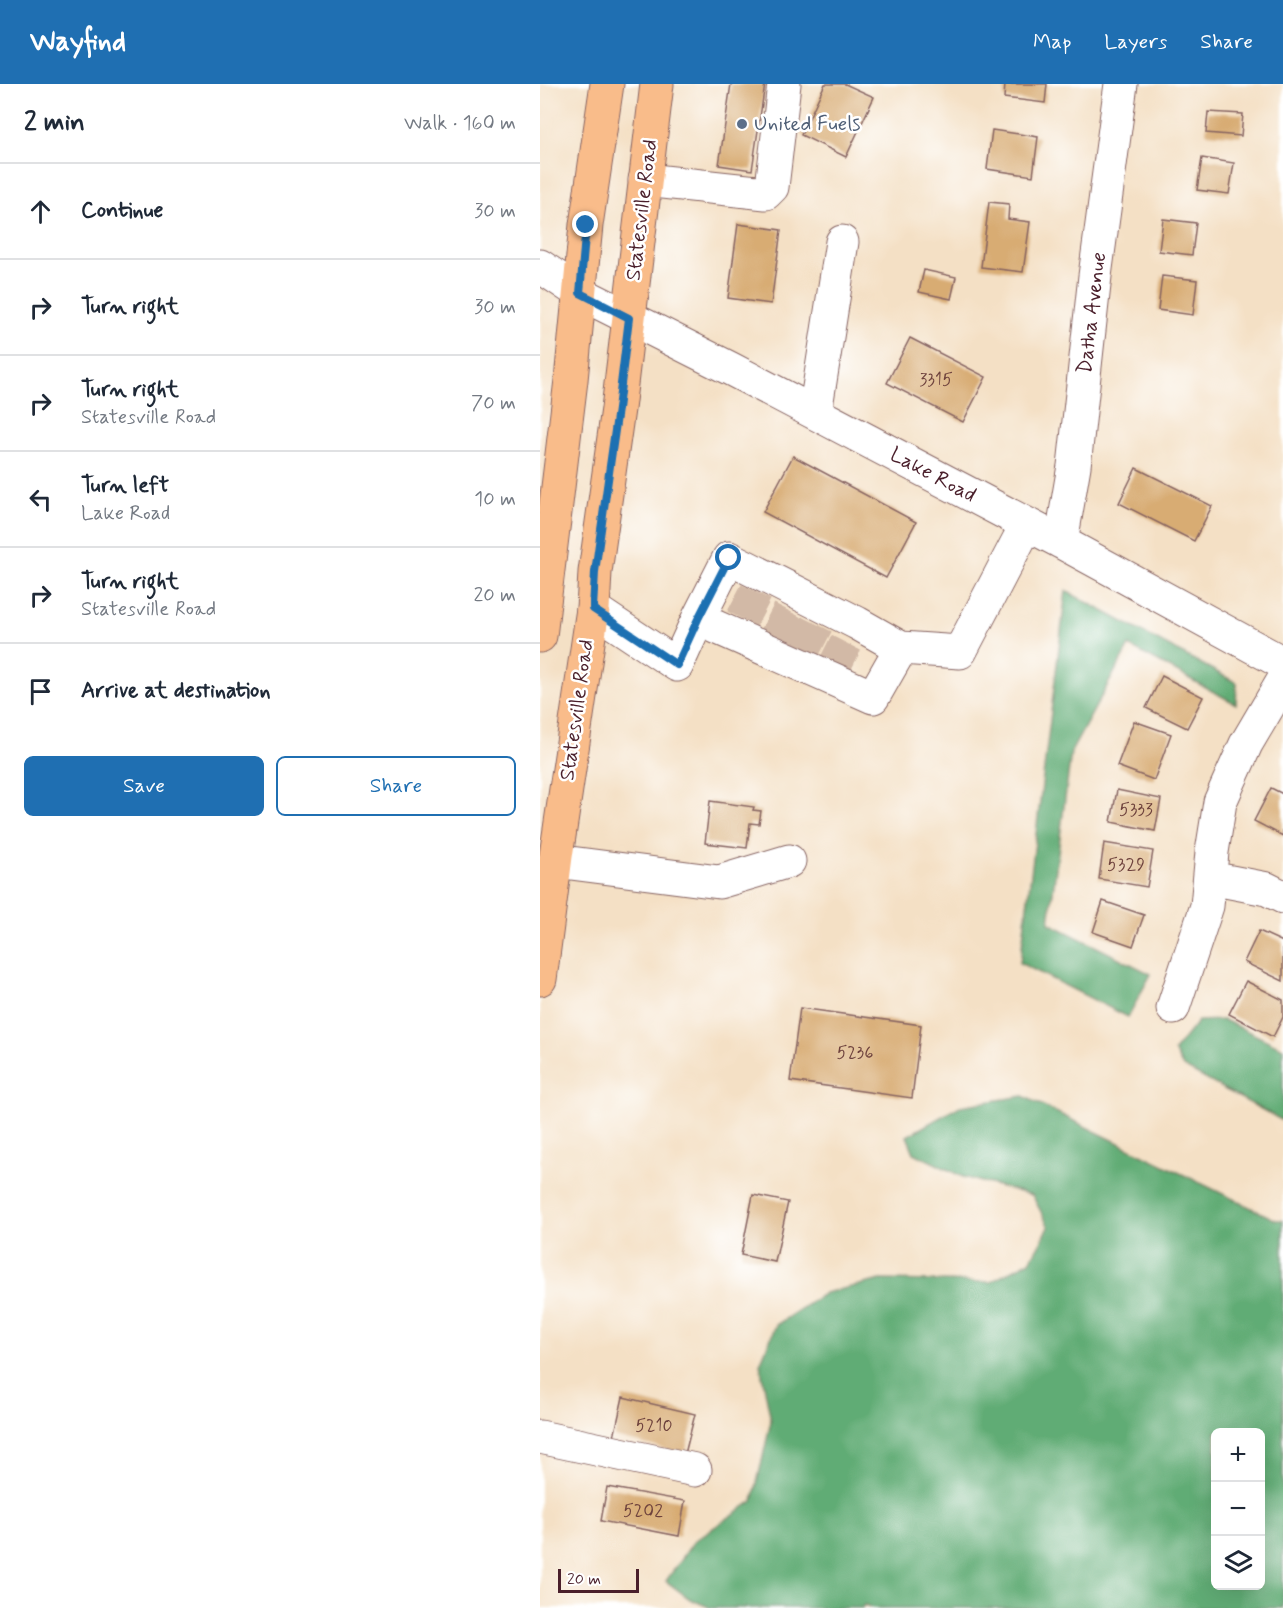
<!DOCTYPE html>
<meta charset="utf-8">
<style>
body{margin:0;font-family:Mynerve,sans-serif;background:#f2f2f3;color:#1f2937}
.controls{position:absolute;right:18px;bottom:18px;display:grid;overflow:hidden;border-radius:9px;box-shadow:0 6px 24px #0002}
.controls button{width:54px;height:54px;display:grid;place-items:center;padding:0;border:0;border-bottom:2px solid #e0e1e3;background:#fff;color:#1f2937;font:30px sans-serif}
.scale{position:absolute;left:18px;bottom:15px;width:81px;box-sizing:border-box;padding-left:6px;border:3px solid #4a1f2b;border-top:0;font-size:16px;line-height:21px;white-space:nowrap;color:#4a1f2b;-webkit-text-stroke:4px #fff;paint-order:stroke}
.stop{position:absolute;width:18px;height:18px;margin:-14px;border:4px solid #1f6fb2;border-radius:50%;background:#fff}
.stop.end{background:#1f6fb2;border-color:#fff;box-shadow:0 2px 6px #0008}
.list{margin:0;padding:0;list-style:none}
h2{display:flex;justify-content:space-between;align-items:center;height:78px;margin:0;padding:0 24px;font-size:26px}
h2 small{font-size:20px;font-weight:400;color:#747a83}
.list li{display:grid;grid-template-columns:39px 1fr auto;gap:18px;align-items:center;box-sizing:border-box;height:96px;padding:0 24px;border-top:2px solid #e0e1e3}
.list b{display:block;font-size:22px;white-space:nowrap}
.list p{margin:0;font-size:20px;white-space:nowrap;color:#747a83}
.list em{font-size:20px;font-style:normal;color:#747a83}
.actions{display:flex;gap:12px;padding:18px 24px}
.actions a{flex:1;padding:14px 0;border:2px solid #1f6fb2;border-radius:9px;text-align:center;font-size:21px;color:#1f6fb2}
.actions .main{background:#1f6fb2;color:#fff}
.icon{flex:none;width:33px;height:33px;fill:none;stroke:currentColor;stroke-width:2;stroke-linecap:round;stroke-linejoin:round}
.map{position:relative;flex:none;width:743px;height:1524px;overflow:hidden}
header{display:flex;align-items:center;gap:36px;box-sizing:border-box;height:84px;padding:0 30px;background:#1f6fb2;color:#fff}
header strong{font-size:28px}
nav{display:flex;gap:33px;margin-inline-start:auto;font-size:21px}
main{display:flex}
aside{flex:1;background:#fff}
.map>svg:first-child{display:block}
.forest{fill:#61ac75;stroke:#566650;stroke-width:1.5;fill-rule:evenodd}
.building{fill:#d8ac73}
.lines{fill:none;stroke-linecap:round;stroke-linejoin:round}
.minor-tunnel{stroke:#d2b9a6;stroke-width:33;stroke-dasharray:33 16;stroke-linecap:butt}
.minor-casing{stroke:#866361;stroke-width:35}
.major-casing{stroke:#866361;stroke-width:35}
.minor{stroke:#fff;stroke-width:33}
.major{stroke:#f9bc8a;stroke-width:33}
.route{stroke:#1f6fb2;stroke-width:8}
.service-dot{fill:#5c6f8a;stroke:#fff;stroke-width:2}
.labels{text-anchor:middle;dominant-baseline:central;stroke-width:5;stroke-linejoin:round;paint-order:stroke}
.number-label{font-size:18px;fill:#6e423d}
.service-label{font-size:21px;fill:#4e5e75;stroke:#fff;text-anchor:start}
.street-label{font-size:21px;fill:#4a1f2b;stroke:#fff}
</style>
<header>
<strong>Wayfind</strong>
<nav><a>Map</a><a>Layers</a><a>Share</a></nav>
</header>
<main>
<aside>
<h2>2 min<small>Walk · 160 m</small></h2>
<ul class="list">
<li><svg class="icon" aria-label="ahead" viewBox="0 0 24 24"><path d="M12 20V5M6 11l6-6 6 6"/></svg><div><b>Continue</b></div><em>30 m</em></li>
<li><svg class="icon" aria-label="right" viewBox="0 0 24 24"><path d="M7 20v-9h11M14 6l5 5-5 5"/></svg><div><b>Turn right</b></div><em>30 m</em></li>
<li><svg class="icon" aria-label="right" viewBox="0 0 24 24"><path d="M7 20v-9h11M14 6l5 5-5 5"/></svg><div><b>Turn right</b><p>Statesville Road</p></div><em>70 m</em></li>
<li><svg class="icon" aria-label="left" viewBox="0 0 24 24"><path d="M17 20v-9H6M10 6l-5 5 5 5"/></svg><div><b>Turn left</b><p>Lake Road</p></div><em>10 m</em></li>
<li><svg class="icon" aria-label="right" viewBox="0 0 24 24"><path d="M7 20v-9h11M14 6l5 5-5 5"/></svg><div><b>Turn right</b><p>Statesville Road</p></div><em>20 m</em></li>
<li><svg class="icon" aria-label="arrive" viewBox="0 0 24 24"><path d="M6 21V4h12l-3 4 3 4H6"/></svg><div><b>Arrive at destination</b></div></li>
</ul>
<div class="actions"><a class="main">Save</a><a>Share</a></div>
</aside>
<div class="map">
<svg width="743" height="1524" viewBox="0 0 743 1524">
<rect width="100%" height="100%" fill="#fff"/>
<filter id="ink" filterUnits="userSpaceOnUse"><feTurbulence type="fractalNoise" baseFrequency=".0167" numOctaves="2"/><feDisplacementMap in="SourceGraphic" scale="12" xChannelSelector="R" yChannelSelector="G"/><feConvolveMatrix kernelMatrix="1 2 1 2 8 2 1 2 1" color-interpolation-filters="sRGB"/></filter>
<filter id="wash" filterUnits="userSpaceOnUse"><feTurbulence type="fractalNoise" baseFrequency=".008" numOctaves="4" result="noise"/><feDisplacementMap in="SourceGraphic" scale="24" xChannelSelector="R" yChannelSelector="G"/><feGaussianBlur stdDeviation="1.35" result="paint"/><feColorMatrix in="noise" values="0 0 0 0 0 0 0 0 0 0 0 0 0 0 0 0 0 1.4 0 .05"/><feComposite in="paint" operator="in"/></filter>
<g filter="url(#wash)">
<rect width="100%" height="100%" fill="#f4e0c5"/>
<path class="forest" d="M526,507l171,92 -1,21 -107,-58 -58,106 -22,171 102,51 -23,43 -108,-54z
M684,936l59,28v73l-100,-54 -9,-16 24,-30z
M483,1012l253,124h7v388h-410l-9,-3 -2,3h-151l-21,-9 -24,-18 28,-40 59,-40 18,-80 -11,-57 16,-39 49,-32 56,-13 110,2 39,-21 19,-34 -17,-32 -69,-18 -49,-24 -7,-17 53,-30zM676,1348h44v154h-44z"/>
<g id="blocks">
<path class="building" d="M191,0h34l-13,86 -33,-5z
M285,0h20l29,13 -28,60 -45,-22z
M465,0h42l-2,19 -41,-5z
M668,28l35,2 -2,22 -35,-3z
M452,46l46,7 -5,39 -46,-7z
M662,74l32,5 -5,31 -32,-4z
M449,118l20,2 -1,15 22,3 -7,50 -42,-5z
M623,135l33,4 -4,32 -33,-4z
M198,140l43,6 -10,74 -43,-6z
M384,186l32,7 -5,22 -32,-7z
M622,192l35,4 -4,35 -35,-5z
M370,254l76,39 -23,45 -76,-39z
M253,372l123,66 -30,56 -123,-66z
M596,384l76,38 -18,35 -75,-38z
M622,592l41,21 -16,31 -41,-20z
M594,637l37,13 -17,46 -37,-14z
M731,704l12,6v42l-29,-15z
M577,706l44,9 -6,32 -44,-9z
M170,717l44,6 -1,3 8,1 -2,13 -9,-1 -3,25 -42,-5z
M564,759l49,8 -6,36 -48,-8z
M563,817l41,14 -11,31 -40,-14z
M719,847l24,11v39l-39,-19z
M706,897l37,19v17l-10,20 -44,-23z
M260,924l121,17 -9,73 -122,-17z
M213,1111l35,7 -13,60 -34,-7z
M83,1313l72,17 -10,40 -71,-17z
M67,1403l78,14 -6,35 -78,-15z"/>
</g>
</g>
<g filter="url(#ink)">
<use href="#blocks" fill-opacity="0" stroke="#866361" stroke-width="1.5"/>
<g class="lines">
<path class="minor-tunnel" d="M202,535l14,-27
M235,554l14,-27
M263,567l14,-27
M294,583l12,-24"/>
<defs>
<path id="minor" d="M105,96l121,13 6,-6 12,-103
M0,182l40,27 151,76 330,173 222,121
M275,329l27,-171
M521,458l13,-76 21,-190 26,-192
M53,525l84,56 21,-46 175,78 28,-49 59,4 67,-128
M158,535l31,-61 128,65 44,25
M15,777l164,21 70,-21
M670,794l57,11 16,8
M633,924l34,-102 5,-54 8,-50 26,-58 37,-63
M0,1353l155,33"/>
<path id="major" d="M0,552l31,-256 15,-155 21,-141
M0,895l16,-123 37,-247 2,-37 23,-163 39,-325"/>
</defs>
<use href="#minor" class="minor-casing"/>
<use href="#major" class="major-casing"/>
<use href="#minor" class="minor"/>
<use href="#major" class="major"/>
</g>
</g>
<g class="lines" filter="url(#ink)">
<path class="route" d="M46,141l-6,68 49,25 -11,91 -23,163 -2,37 84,56 21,-46 31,-61"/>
</g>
<circle class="service-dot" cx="202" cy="40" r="6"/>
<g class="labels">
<g class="number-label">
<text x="396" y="296">3315</text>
<text x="596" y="726">5333</text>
<text x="586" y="781">5329</text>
<text x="315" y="969">5236</text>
<text x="114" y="1342">5210</text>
<text x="103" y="1427">5202</text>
</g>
<g class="service-label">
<text x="214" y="40">United Fuels</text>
</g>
<g class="street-label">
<text transform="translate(102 126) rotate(-83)">Statesville Road</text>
<text transform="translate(552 229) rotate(-83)">Datha Avenue</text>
<text transform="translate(393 391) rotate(28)">Lake Road</text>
<text transform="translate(37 626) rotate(-82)">Statesville Road</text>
</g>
</g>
</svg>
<div class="controls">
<button>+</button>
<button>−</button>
<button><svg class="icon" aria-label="layers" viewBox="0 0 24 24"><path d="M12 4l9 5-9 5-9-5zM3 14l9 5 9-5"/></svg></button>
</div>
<div class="scale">20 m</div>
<div class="stop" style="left:189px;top:474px"></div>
<div class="stop end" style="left:46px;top:141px"></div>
</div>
</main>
